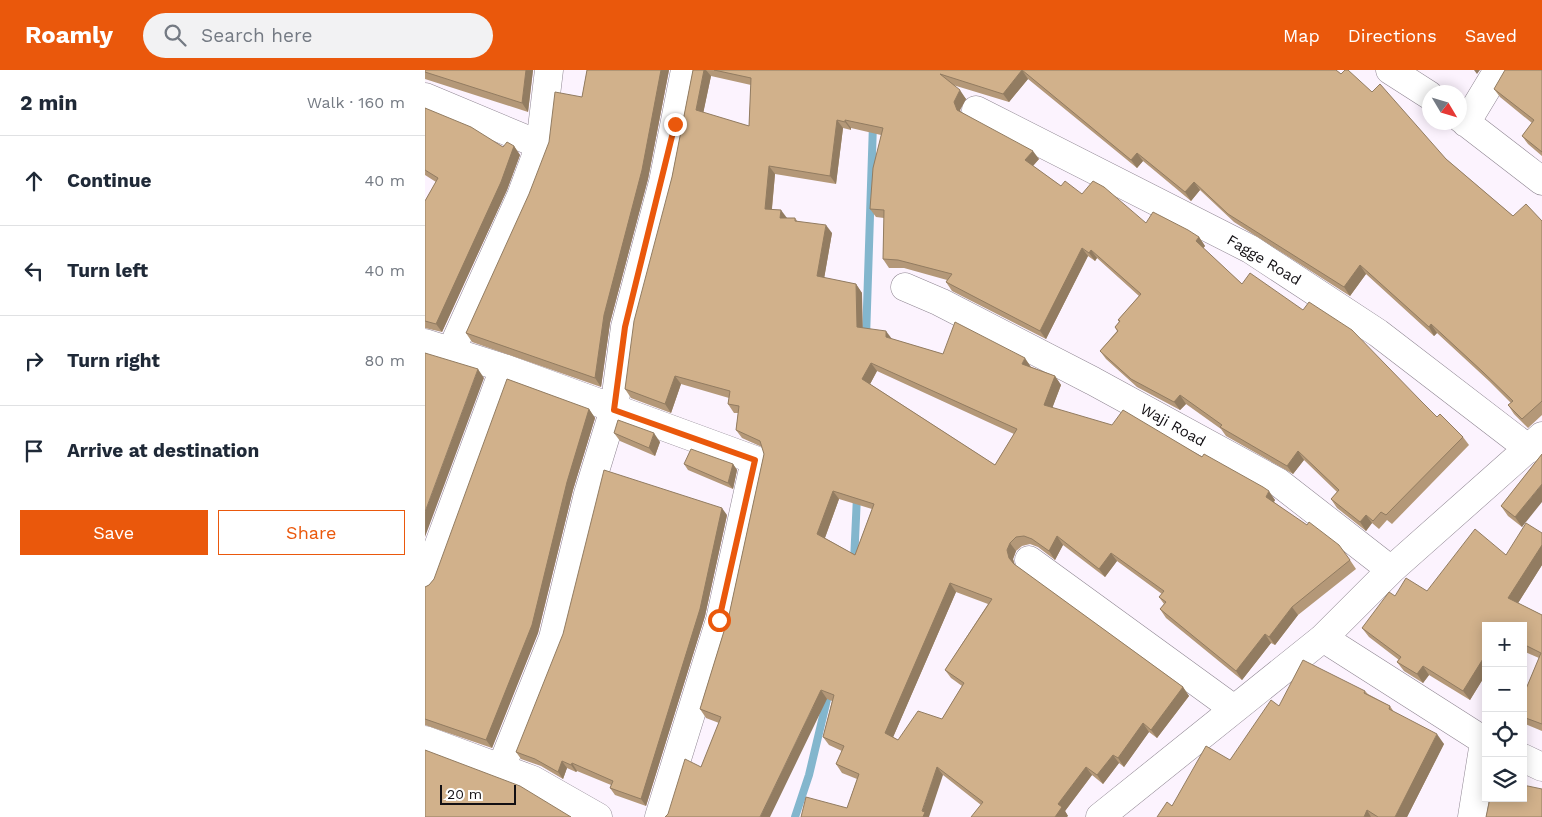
<!DOCTYPE html>
<meta charset="utf-8">
<style>
body{margin:0;font-family:"Work Sans",sans-serif;background:#f2f2f3;color:#1f2937}
.controls{position:absolute;right:15px;bottom:15px;display:grid;overflow:hidden;border-radius:0px;box-shadow:0 2px 12px #0003}
.controls button{width:45px;height:45px;display:grid;place-items:center;padding:0;border:0;border-bottom:1px solid #e0e1e3;background:#fff;color:#1f2937;font:25px sans-serif}
.compass{position:absolute;left:997px;top:15px;width:45px;height:45px;border-radius:50%;background:#fff;box-shadow:0 2px 12px #0003;rotate:128deg}
.scale{position:absolute;left:15px;bottom:12px;width:76px;box-sizing:border-box;padding-left:5px;border:2px solid #120f13;border-top:0;font-size:14px;line-height:18px;white-space:nowrap;color:#120f13;-webkit-text-stroke:4px #fff;paint-order:stroke}
.stop{position:absolute;width:15px;height:15px;margin:-11px;border:4px solid #ea580c;border-radius:50%;background:#fff}
.stop.end{background:#ea580c;border-color:#fff;box-shadow:0 1px 5px #0008}
.list{margin:0;padding:0;list-style:none}
h2{display:flex;justify-content:space-between;align-items:center;height:65px;margin:0;padding:0 20px;font-size:21px}
h2 small{font-size:16px;font-weight:400;color:#747a83}
.list li{display:grid;grid-template-columns:32px 1fr auto;gap:15px;align-items:center;box-sizing:border-box;height:90px;padding:0 20px;border-top:1px solid #e0e1e3}
.list b{display:block;font-size:19px;white-space:nowrap}
.list em{font-size:16px;font-style:normal;color:#747a83}
.actions{display:flex;gap:10px;padding:15px 20px}
.actions a{flex:1;padding:11px 0;border:1px solid #ea580c;border-radius:0px;text-align:center;font-size:18px;color:#ea580c}
.actions .main{background:#ea580c;color:#fff}
.icon{flex:none;width:28px;height:28px;fill:none;stroke:currentColor;stroke-width:2;stroke-linecap:round;stroke-linejoin:round}
.map{position:relative;flex:none;width:1117px;height:747px;overflow:hidden}
header{display:flex;align-items:center;gap:30px;box-sizing:border-box;height:70px;padding:0 25px;background:#ea580c;color:#fff}
header strong{font-size:24px}
nav{display:flex;gap:28px;margin-inline-start:auto;font-size:18px}
.search{width:350px;height:45px;background:#f2f2f3;display:flex;align-items:center;gap:12px;box-sizing:border-box;padding:0 18px;border-radius:28px;color:#747a83;font-size:19px}
main{display:flex}
aside{flex:1;background:#fff}
.map>svg:first-child{display:block}
.lines{fill:none;stroke-linecap:round;stroke-linejoin:round}
.stream{stroke:#83b6cd;stroke-width:8}
.minor-casing{stroke:#8e8591;stroke-width:29}
.minor{stroke:#fff;stroke-width:28}
.wall{fill:#b49878;fill-rule:evenodd}
.shaded-wall{fill:#927c61}
.building{fill:#d1b18b;stroke:#927c61;fill-rule:evenodd}
.route{stroke:#ea580c;stroke-width:6}
.labels{text-anchor:middle;dominant-baseline:central;stroke-width:4;stroke-linejoin:round;paint-order:stroke}
.street-label{font-size:15px;fill:#120f13;stroke:#fff}
</style>
<header>
<strong>Roamly</strong>
<div class="search"><svg class="icon" aria-label="search" viewBox="0 0 24 24"><circle cx="10" cy="10" r="6"/><path d="M15 15l6 6"/></svg>Search here</div>
<nav><a>Map</a><a>Directions</a><a>Saved</a></nav>
</header>
<main>
<aside>
<h2>2 min<small>Walk · 160 m</small></h2>
<ul class="list">
<li><svg class="icon" aria-label="ahead" viewBox="0 0 24 24"><path d="M12 20V5M6 11l6-6 6 6"/></svg><div><b>Continue</b></div><em>40 m</em></li>
<li><svg class="icon" aria-label="left" viewBox="0 0 24 24"><path d="M17 20v-9H6M10 6l-5 5 5 5"/></svg><div><b>Turn left</b></div><em>40 m</em></li>
<li><svg class="icon" aria-label="right" viewBox="0 0 24 24"><path d="M7 20v-9h11M14 6l5 5-5 5"/></svg><div><b>Turn right</b></div><em>80 m</em></li>
<li><svg class="icon" aria-label="arrive" viewBox="0 0 24 24"><path d="M6 21V4h12l-3 4 3 4H6"/></svg><div><b>Arrive at destination</b></div></li>
</ul>
<div class="actions"><a class="main">Save</a><a>Share</a></div>
</aside>
<div class="map">
<svg width="1117" height="747" viewBox="0 0 1117 747">
<rect width="100%" height="100%" fill="#fcf3fe"/>
<g class="lines">
<path class="stream" d="M441,268l7,-214
M429,492l3,-66
M370,747l14,-42 20,-84"/>
<defs>
<path id="minor" d="M965,0l39,25
M0,27l115,48
M551,40l274,139 128,84 151,116
M1034,47l83,64
M1041,53l32,-53
M480,217l35,15 153,79 185,101 113,88
M0,273l79,25 251,92 -35,160 -61,197
M26,281l70,-155 19,-51 9,-75
M604,490l205,149
M0,512l79,-214
M898,568l163,104
M0,670l108,40 65,37
M1098,688l19,9
M76,698l52,-130 35,-144 26,-85 11,-82 38,-145 22,-112
M675,747l223,-179 68,-68 151,-134
M1047,747l12,-75"/>
</defs>
<use href="#minor" class="minor-casing"/>
<use href="#minor" class="minor"/>
</g>
<path class="wall" d="M0,0h108l-5,42 -103,-33z
M162,0h82l-21,109 -38,144 -9,64 -129,-45 -6,-9 116,-236z
M268,0h643l110,89 67,57 29,5v194l-14,13 -14,-14 -6,-9 3,-2 -22,-22 -52,-48 -3,3 -68,-62 -16,22 -116,-74 -34,-32 -9,11 -48,-40 -6,7 -109,-89 -19,23 -56,-17 13,14 -6,11 1,2 78,47 -6,7 28,20 21,8 64,29 53,14 6,9 -2,2 39,36 179,117 16,16 26,20 6,8 -77,79 -5,-4 -8,9 -7,-6 -6,8 -29,-23 -6,-9 6,-7 -33,-32 -11,14 -67,-38 -5,-7 -35,-25 -6,6 -43,-23 -31,-28 -6,-8 17,-20 -2,-4 4,-5 -1,-2 21,-24 -42,-38 -2,3 -7,-5 -42,83 -94,-48 -6,-9 1,-2 -43,-12h-15l-6,-9 1,-41 -8,-1 -6,-8 11,-74 -30,-7v2l-8,-2 -7,56 -61,-10 -3,35 15,9h8l3,4 34,11 -8,45 32,6 6,9v35l30,11 51,15 88,13 24,9 6,9 -9,23 150,49 73,43 -1,2 76,58 6,9 -58,46 -23,30 -4,-2 -29,37 -76,-62 -6,-9 4,-5 -5,-7 3,-3 -45,-33 -12,16 -42,-32 -8,15 -17,-13 -8,-3 -8,2 -6,5 -3,8 2,6 168,122 6,9 -32,42 -8,-6 -25,35 -5,-4 -16,21 -11,-9 -27,36 3,5 -87,-11 -38,-30 -96,33 10,-29 -15,-6 -6,-9 6,-13 -13,-6 -6,-8 9,-36 -5,-2 -126,68 18,-44 -13,-5 -6,-9 29,-94 35,-161 -2,-7 -20,-9 -6,-8 2,-17h-4l-6,-9 1,-6 -48,-14 -10,29 -40,-15 -6,-9 47,-212zM286,6l40,9 -2,41 -46,-13zM452,301l137,63 -19,31 -125,-81zM414,429l33,10 -17,46 -30,-17zM531,522l32,12 -43,66 6,8 11,8 -20,33 -44,21 -5,-3z
M1117,0v86l-14,-12 -6,-8 10,-13 -32,-26 -6,-8z
M0,38l78,39 11,-1 6,9 -13,35 -65,142 -17,-4v-127l11,-19 -11,-7z
M164,339l6,9 -22,72 -35,143 -46,115 -67,-23v-138l4,-2z
M189,363l46,9 -5,14 -35,-15z
M1117,384l-20,73 -14,-11 -7,-10z
M259,394h49l4,6 -4,19 -45,-19z
M302,445l-22,101 -59,190 -31,-11 -5,-7 1,-3 -34,-14 -1,1 -9,-4 -4,11 -22,-13 -20,-7 -5,-7z
M1117,463v32l-24,38 24,12v116l-19,-8v-27l16,-38 -16,-7v-25h-37v48l-16,26 -41,-25 -6,8 -19,-12 -7,-9 2,-2 -30,-23 -7,-9 33,-32 32,-5 79,-36z
M940,621l3,3 22,12 4,6 50,32 -37,73h-250l73,-57 49,-54z"/>
<path class="shaded-wall" d="M101,0h7l-5,42 -6,-9z
M236,0h8l-21,109 -38,144 -9,64 -6,-9 9,-63z
M279,0h2l5,6 -9,43 -6,-9z
M597,0l6,9 -19,23 -6,-8z
M1049,0h6l-3,4z
M535,20l6,9 -6,11 3,9 -6,-9 -3,-8z
M412,50l6,8 -7,56 -6,-8z
M420,50l6,8v2l-6,-8z
M89,76l6,9 -13,35 -65,142 -6,-8z
M608,81l6,8 -8,9 -6,-8z
M712,83l6,8 -6,7 -6,-8z
M344,96l6,8 -4,43 -6,-8z
M769,112l6,8 -9,11 -6,-9z
M356,140l6,8h-7z
M401,155l6,8 -9,52 -6,-9z
M774,167l6,9 -3,4 -6,-9z
M657,178l6,8 -42,83 -6,-8z
M666,180l6,8 -2,3 -6,-8z
M935,195l6,9 -16,22 -6,-9z
M431,214l6,9 1,43 -6,-9z
M1006,254l6,9 -3,3 -5,-9z
M461,261l6,8 -6,-2z
M600,288l6,9 -3,5 -6,-8z
M446,293l6,8 -9,17 -6,-9z
M53,299l6,9 -59,159v-25z
M250,306l6,8 -10,29 -6,-9z
M630,306l6,9 -11,29 -6,-9z
M755,325l6,9 -6,6 -6,-8z
M164,339l6,9 -22,72 -35,143 -46,115 -6,-8z
M229,363l6,9 -5,14 -6,-8z
M873,381l6,9 -11,14 -6,-8z
M308,394l4,6 -4,19 -5,-6z
M1117,414v18l-20,25 -7,-10z
M408,421l6,8 -16,44 -6,-9z
M844,421l6,9 -3,5 -6,-8z
M297,438l5,7 -22,101 -59,190 -5,-7z
M941,445l6,8 -6,8 -6,-9z
M632,466l6,9 -8,15 -6,-9z
M585,473l6,8 -3,8 2,8 -6,-9 -2,-8z
M1117,475v20l-27,43 -7,-10z
M686,483l6,8 -12,16 -6,-8z
M525,513l6,9 -65,150 -6,-9z
M867,537l6,8 -23,30 -6,-8z
M840,564l6,9 -29,37 -6,-9z
M1061,584v20l-16,26 -7,-9z
M998,596l6,9 -6,8 -6,-9z
M758,617l6,9 -32,42 -6,-8z
M396,620l6,9 -57,118h-10z
M718,653l6,9 -25,35 -6,-9z
M1012,664l7,10 -37,73h-12z
M688,685l6,8 -16,21 -6,-9z
M137,691l5,7 -4,11 -5,-7z
M147,693l5,8 -1,1 -5,-7z
M512,697l6,8 -14,42h-6l-1,-6z
M661,697l6,8 -27,36 3,5 -1,1h-12l3,-13z
M942,740l4,7h-7z"/>
<path class="building" d="M0,0h101l-4,33 -97,-31z
M162,0h74l-19,100 -38,145 -9,63 -129,-45 63,-139 20,-52 6,-50 27,5z
M268,0h11l-8,40 53,16 2,-48 -37,-8h622l5,4 4,-4h3l24,22 8,-8 66,75 67,57 13,-12 16,17v180l-20,18 -14,-14 5,-4 -30,-29 -52,-48 -2,3 -69,-62 -16,22 -116,-73 -34,-32 -9,10 -48,-39 -6,7 -109,-90 -19,24 -63,-20 20,16 -6,12 3,8 76,41 -8,9 36,26 4,-5 17,13 11,-13 11,6 42,36 7,-11 35,18 11,7 -3,4 46,43 8,-11 53,37 6,-8 43,28 69,71 16,16 3,-3 23,23 -77,78 -5,-3 -8,9 -7,-6 -6,7 -29,-23 8,-9 -41,-39 -11,15 -67,-39 2,-2 -42,-30 -6,7 -43,-23 -31,-28 18,-20 -3,-4 5,-6 -2,-1 23,-26 -50,-44 -2,3 -7,-5 -42,83 -94,-49 6,-8 -54,-14 -15,-1 1,-49 -14,-1 3,-41 10,-40 -38,-8v2l-8,-2 -7,56 -61,-10 -4,43 16,1 -1,8h15v3l31,4 -9,51 39,8 1,43 29,4v6l57,17 12,-32 70,36 -3,6 33,12 -11,29 68,20 11,-15 79,47 2,-3 59,33 6,4 -3,6 41,28 2,-3 30,23 11,15 -58,47 -23,30 -4,-3 -29,37 -76,-62 6,-7 -7,-5 5,-6 -53,-38 -12,16 -42,-33 -8,15 -17,-12 -8,-3 -8,1 -6,6 -3,7 2,8 5,6 169,123 -32,43 -8,-7 -25,35 -5,-3 -16,20 -11,-8 -28,37 4,3 -7,10h-84l12,-15 -46,-35 -15,44 3,1 -2,5h-122l5,-20 41,11 12,-34 -23,-10 8,-18 -21,-9 11,-42 -13,-5 -61,127h-95l3,-3 17,-55 16,8 20,-50 -21,-8 29,-94 35,-161 -4,-13 -24,-11 3,-24 -11,-2 2,-13 -55,-15 -10,28 -40,-15 9,-68 38,-144zM446,293l146,66 -22,36 -133,-86zM408,421l41,13 -19,51 -38,-21zM525,513l42,16 -47,71 19,13 -22,36 -24,-8 -20,29 -13,-7z
M1080,0h37v82l-20,-16 12,-16 -40,-31z
M0,38l46,19 32,20 4,-5 7,4 -13,36 -65,142 -11,-3v-120l13,-23 -13,-8z
M0,283l53,16 -53,143z
M82,309l82,30 -22,73 -35,143 -46,115 -61,-21v-132l4,-2 5,-6z
M193,350l36,13 -5,15 -35,-15z
M266,379l42,15 -5,19 -44,-19z
M1117,384v30l-27,33 -14,-11z
M179,400l118,38 -22,101 -59,190 -31,-11 3,-7 -41,-18 -1,2 -9,-4 -4,11 -23,-13 -19,-7 47,-118z
M1101,453l16,10v12l-34,53 34,17v109l-19,-7v-21l18,-43 -18,-9v-18h-37v28l-23,37 -40,-25 -6,8 -20,-12 4,-5 -39,-29 27,-36 6,4 11,-18 21,13 48,-62 31,26z
M878,590l62,31 -1,2 26,13 -1,3 48,25 -42,83h-17l-11,-7 -3,7h-207l10,-15 5,4 34,-60 24,14 41,-60 8,6z
M0,680l95,36 51,31h-146z
M1098,715l19,4v28h-56l4,-19h33z"/>
<g class="lines">
<path class="route" d="M250,54l-50,203 -11,83 141,50 -36,160"/>
</g>
<g class="labels">
<g class="street-label">
<text transform="translate(839 190) rotate(31)">Fagge Road</text>
<text transform="translate(748 355) rotate(29)">Waji Road</text>
</g>
</g>
</svg>
<div class="controls">
<button>+</button>
<button>−</button>
<button><svg class="icon" aria-label="locate" viewBox="0 0 24 24"><circle cx="12" cy="12" r="6"/><path d="M12 2v4M12 18v4M2 12h4M18 12h4"/></svg></button>
<button><svg class="icon" aria-label="layers" viewBox="0 0 24 24"><path d="M12 4l9 5-9 5-9-5zM3 14l9 5 9-5"/></svg></button>
</div>
<svg class="compass" viewBox="-18 -18 36 36"><path d="M0-13l5 13h-10z" fill="#e53935"/><path d="M0 13l5-13h-10z" fill="#747a83"/></svg>
<div class="scale">20 m</div>
<div class="stop" style="left:294px;top:550px"></div>
<div class="stop end" style="left:250px;top:54px"></div>
</div>
</main>
